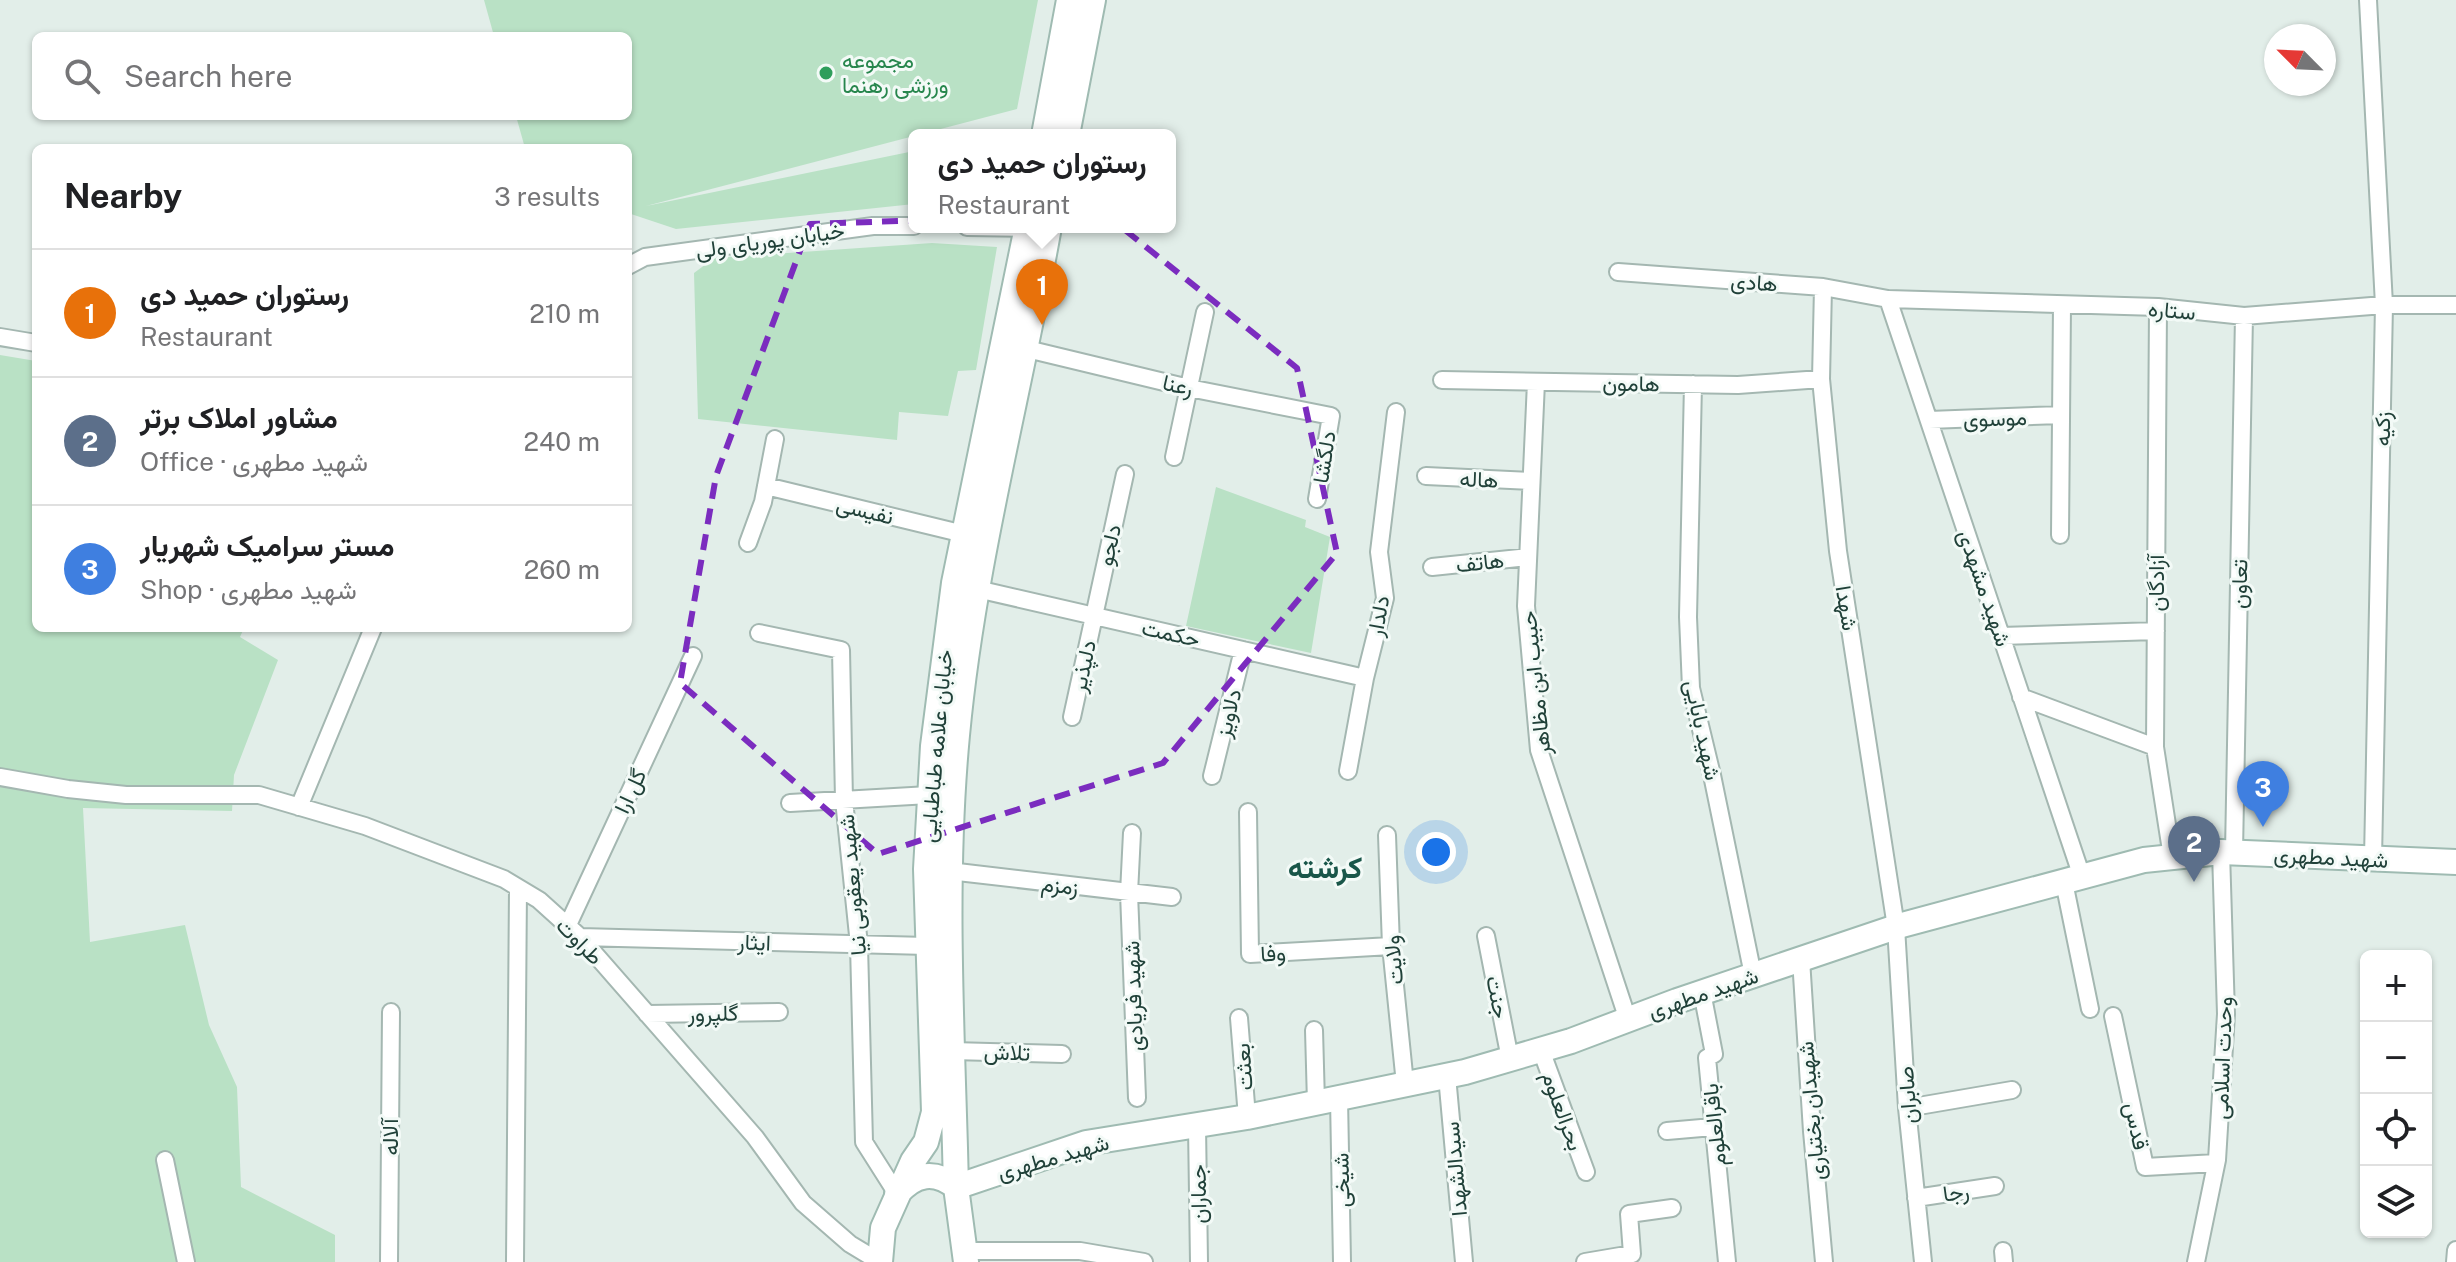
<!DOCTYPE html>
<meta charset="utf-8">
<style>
body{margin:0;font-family:"Public Sans",Vazirmatn,sans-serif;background:#f2f2f2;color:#202124}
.controls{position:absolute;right:24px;bottom:24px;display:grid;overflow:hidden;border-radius:12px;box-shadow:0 2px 6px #0004}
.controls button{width:72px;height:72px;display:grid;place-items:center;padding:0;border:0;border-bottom:2px solid #e0e0e0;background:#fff;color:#202124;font:40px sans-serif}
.compass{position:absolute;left:2264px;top:24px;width:72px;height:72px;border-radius:50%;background:#fff;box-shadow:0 2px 6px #0004;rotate:294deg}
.you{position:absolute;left:1436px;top:852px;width:28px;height:28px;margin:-20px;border:6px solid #fff;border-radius:50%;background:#1a73e8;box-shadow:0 0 0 12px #1a73e833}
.badge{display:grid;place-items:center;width:52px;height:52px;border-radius:50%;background:#1a73e8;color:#fff;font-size:26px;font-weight:700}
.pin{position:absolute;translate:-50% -66px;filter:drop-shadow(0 2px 4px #0008)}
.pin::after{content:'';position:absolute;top:42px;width:28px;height:24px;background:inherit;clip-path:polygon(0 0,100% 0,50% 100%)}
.popup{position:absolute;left:908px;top:129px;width:268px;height:104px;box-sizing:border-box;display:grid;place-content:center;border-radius:12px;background:#fff;filter:drop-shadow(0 2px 6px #0005);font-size:26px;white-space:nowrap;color:#757577}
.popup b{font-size:30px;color:#202124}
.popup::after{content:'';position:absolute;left:50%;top:100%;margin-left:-16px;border:16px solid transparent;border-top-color:#fff}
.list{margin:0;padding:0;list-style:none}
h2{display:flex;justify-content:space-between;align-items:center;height:104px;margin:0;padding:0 32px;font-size:34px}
h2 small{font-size:26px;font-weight:400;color:#757577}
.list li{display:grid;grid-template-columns:52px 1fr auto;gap:24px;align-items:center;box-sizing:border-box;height:128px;padding:0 32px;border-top:2px solid #e0e0e0}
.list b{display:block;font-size:30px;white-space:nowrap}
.list p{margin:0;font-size:26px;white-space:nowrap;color:#757577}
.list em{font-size:26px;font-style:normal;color:#757577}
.icon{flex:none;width:44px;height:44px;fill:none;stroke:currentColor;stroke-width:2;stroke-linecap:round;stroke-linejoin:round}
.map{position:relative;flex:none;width:2456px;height:1262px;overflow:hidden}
.search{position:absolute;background:#fff;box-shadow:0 2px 6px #0004;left:32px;top:32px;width:600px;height:88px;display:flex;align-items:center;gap:20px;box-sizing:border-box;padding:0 28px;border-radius:12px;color:#757577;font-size:30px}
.panel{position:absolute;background:#fff;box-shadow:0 2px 6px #0004;left:32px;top:144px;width:600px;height:488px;border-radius:12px}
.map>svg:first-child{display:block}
.green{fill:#b9e1c5}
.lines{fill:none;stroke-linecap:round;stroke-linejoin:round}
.street-casing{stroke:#a4b7b1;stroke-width:20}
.secondary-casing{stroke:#9fbbb2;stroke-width:28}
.street{stroke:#fff;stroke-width:16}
.secondary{stroke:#fff;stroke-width:24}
.marked{fill:none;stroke:#7b2cbf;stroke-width:6;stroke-dasharray:16 10;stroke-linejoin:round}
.leisure-dot{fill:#2e9e5b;stroke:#f3faf7;stroke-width:3}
.labels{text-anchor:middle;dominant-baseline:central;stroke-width:6;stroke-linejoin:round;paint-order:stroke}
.leisure-label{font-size:22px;fill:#27864d;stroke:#f3faf7;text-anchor:start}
.street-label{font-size:22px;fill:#204139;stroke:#f3faf7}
.district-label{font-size:30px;font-weight:bold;fill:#195649;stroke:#f3faf7}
</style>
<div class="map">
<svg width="2456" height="1262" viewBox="0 0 2456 1262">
<rect width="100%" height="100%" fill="#e2eee9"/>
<path class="green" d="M484,0h554l-21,109 -371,97 268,-55v53l-238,25 -48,-16v-65h-103l-9,-32h112v-80h-134z
M932,243l65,4 -21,123 -18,1 -10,45 -49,-4 -2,28 -199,-21 -4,-146 20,-15z
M0,355l36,6v267h208l-4,9 38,23 -44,115 -2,36 -149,-3 7,134 95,-17 24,100 28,62 4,100 94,48v27h-335z
M1216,487l90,33 -1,7 25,10 -19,116 -125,-27z"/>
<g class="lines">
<defs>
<path id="street" d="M2368,0l16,305 -11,554
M967,227l59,1
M628,266l17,-9 228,-31h41
M1618,272l205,15 65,12 270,8 86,9 140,-11h72
M1823,287l-2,92 17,172 58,376 11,181 16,154
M1888,299l194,578
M2158,307l-3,440 17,110
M0,337l36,6
M1027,349l162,39 142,28 -14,83
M1442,380l296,5 83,-6
M1536,382l-10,224 13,144 89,270
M1693,384l-5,233 3,71 21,87 41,200
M1929,420l132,-5
M1174,457l31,-145
M1426,476l105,5
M766,486l198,48
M2060,535l2,-230
M748,543l15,-41 12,-63
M1432,567l96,-10
M977,589l388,89
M759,633l82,17 3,150 15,145 5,197 33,52
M2001,636l155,-5
M2021,697l134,50
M1072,717l53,-243
M1348,771l17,-93 20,-80 -6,-46 17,-140
M1212,776l31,-126
M0,777l68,12 58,6h133l106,31 139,53 35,21 41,37 175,200 48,66 47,41 30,18
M790,803l139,-8
M299,807l74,-179
M1248,812l2,142 141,-8
M1132,833l-3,60 8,205
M1387,835l4,111 14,138
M2234,852l10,-536
M949,871l223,26
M2064,882l26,127
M567,927l126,-271
M1486,936l24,123
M580,937l347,9
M1801,959l11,172 12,131
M1702,992l12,62 -7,4 20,204
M647,1014l132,-2
M2113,1016l32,151 71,-4
M1239,1018l8,99
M1314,1030l2,73
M1541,1050l45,122
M952,1051l110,3
M1447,1076l17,186
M1339,1098l3,164
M1907,1108l105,-18
M1197,1126l2,136
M1667,1131l46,-4
M165,1160l21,102
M1916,1198l79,-12
M966,1251h114l64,11
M2003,1251l1,11
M389,1262l2,-250
M515,1262l3,-374
M1585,1262l47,-8 -3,-40 43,-6
M2196,1262l21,-102 9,-146 -5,-162
M2455,1262l1,-12"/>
<path id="secondary" d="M1044,135l25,-135
M1067,135l26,-135
M897,1194c18,-21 38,-24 59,-7l130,-44 161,-26 218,-45 106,-31 106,-40 225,-76 242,-65 77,-8 235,10
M880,1262l3,-34 30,-67 13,-19 8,-30 -8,-243 7,-123 21,-163 73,-356
M966,1262l-10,-75 -1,-39c-4,-138 -11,-276 2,-413 16,-171 62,-339 92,-508"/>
</defs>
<use href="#street" class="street-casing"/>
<use href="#secondary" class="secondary-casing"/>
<use href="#street" class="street"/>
<use href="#secondary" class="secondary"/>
</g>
<path class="marked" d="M1105,214l192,154 40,185 -174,210 -285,91 -198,-171 36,-207 94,-252z"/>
<circle class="leisure-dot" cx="826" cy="73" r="8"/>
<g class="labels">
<g class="leisure-label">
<text x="842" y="60">مجموعه<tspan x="842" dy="25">ورزشی رهنما</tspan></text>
</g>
<g class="street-label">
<text transform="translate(770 240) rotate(-8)">خیابان پوریای ولی</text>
<text transform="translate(1754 282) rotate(4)">هادی</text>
<text transform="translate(2172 310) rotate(5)">ستاره</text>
<text transform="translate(1631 383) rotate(1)">هامون</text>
<text transform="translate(1178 385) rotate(13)">رعنا</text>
<text transform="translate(1995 418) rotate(-2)">موسوی</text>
<text transform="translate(2382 429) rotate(-89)">زکیه</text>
<text transform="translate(1324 457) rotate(-81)">دلگشا</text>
<text transform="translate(1479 479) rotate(2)">هاله</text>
<text transform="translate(865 510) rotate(14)">نفیسی</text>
<text transform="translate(1109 545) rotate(-77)">دلجو</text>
<text transform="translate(1480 562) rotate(-6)">هاتف</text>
<text transform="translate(2156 583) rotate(-90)">آزادگان</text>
<text transform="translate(2239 584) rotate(-89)">تعاون</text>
<text transform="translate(1985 588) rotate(71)">شهید مشهدی</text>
<text transform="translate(1847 608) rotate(81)">شهدا</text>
<text transform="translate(1378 616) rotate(-80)">دلدار</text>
<text transform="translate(1171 633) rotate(13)">حکمت</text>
<text transform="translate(1083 666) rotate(-78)">دلپذیر</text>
<text transform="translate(1535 683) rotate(-96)">حبیب ابن مظاهر</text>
<text transform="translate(1228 713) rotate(-76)">دلاویز</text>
<text transform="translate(1703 730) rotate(78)">شهید بابایی</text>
<text transform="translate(936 746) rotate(-85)">خیابان علامه طباطبایی</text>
<text transform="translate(630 791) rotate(-65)">گل ارا</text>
<text transform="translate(2331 857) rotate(3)">شهید مطهری</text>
<text transform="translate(852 885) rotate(-95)">شهید یعقوبی نیا</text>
<text transform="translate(1060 885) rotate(7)">زمزم</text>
<text transform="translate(580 941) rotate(45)">طراوت</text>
<text transform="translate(754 942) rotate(2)">ایثار</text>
<text transform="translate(1273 953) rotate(-3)">وفا</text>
<text transform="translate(1393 960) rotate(-95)">ولایت</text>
<text transform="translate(1703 993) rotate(-19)">شهید مطهری</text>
<text transform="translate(1133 996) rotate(-92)">شهید فریادی</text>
<text transform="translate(1498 997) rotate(79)">جنت</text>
<text transform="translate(713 1013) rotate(-1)">گلپرور</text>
<text transform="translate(1007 1052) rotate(2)">تلاش</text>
<text transform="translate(2222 1058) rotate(-88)">وحدت اسلامی</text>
<text transform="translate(1243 1067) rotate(-94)">بعثت</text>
<text transform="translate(1907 1095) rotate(-94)">صابران</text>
<text transform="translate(1563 1111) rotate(70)">بحرالعلوم</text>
<text transform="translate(1811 1111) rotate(-95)">شهیدان بختیاری</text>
<text transform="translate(1714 1125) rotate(-96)">باقرالعلوم</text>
<text transform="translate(2137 1126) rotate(78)">قدس</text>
<text transform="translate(390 1137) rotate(-90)">آلاله</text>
<text transform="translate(1053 1157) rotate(-16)">شهید مطهری</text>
<text transform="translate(1455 1169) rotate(-95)">سیدالشهدا</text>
<text transform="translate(1341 1180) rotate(-91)">شیخی</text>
<text transform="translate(1956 1192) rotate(-8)">رجا</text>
<text transform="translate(1198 1194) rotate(-91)">جماران</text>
</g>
<g class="district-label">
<text x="1325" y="867">کرشته</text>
</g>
</g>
</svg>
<div class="controls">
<button>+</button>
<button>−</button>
<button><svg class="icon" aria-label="locate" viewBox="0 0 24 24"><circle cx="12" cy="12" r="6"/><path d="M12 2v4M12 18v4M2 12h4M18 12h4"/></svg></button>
<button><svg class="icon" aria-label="layers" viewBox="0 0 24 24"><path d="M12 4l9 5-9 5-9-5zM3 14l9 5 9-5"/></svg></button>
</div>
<svg class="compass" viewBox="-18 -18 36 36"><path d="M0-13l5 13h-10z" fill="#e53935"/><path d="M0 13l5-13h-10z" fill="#757577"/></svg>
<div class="you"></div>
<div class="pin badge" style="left:1042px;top:325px;background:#e8710a">1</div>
<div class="popup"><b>رستوران حمید دی</b>Restaurant</div>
<div class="pin badge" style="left:2194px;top:882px;background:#5c6f8a">2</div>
<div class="pin badge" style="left:2263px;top:827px;background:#3f7fe0">3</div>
<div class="search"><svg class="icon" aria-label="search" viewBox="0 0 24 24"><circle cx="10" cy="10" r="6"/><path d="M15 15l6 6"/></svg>Search here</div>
<section class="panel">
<h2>Nearby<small>3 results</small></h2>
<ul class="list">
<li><span class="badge" style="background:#e8710a">1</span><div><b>رستوران حمید دی</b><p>Restaurant</p></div><em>210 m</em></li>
<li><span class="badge" style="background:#5c6f8a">2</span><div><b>مشاور املاک برتر</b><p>Office · شهید مطهری</p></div><em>240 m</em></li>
<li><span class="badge" style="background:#3f7fe0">3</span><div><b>مستر سرامیک شهریار</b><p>Shop · شهید مطهری</p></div><em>260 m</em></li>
</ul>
</section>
</div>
